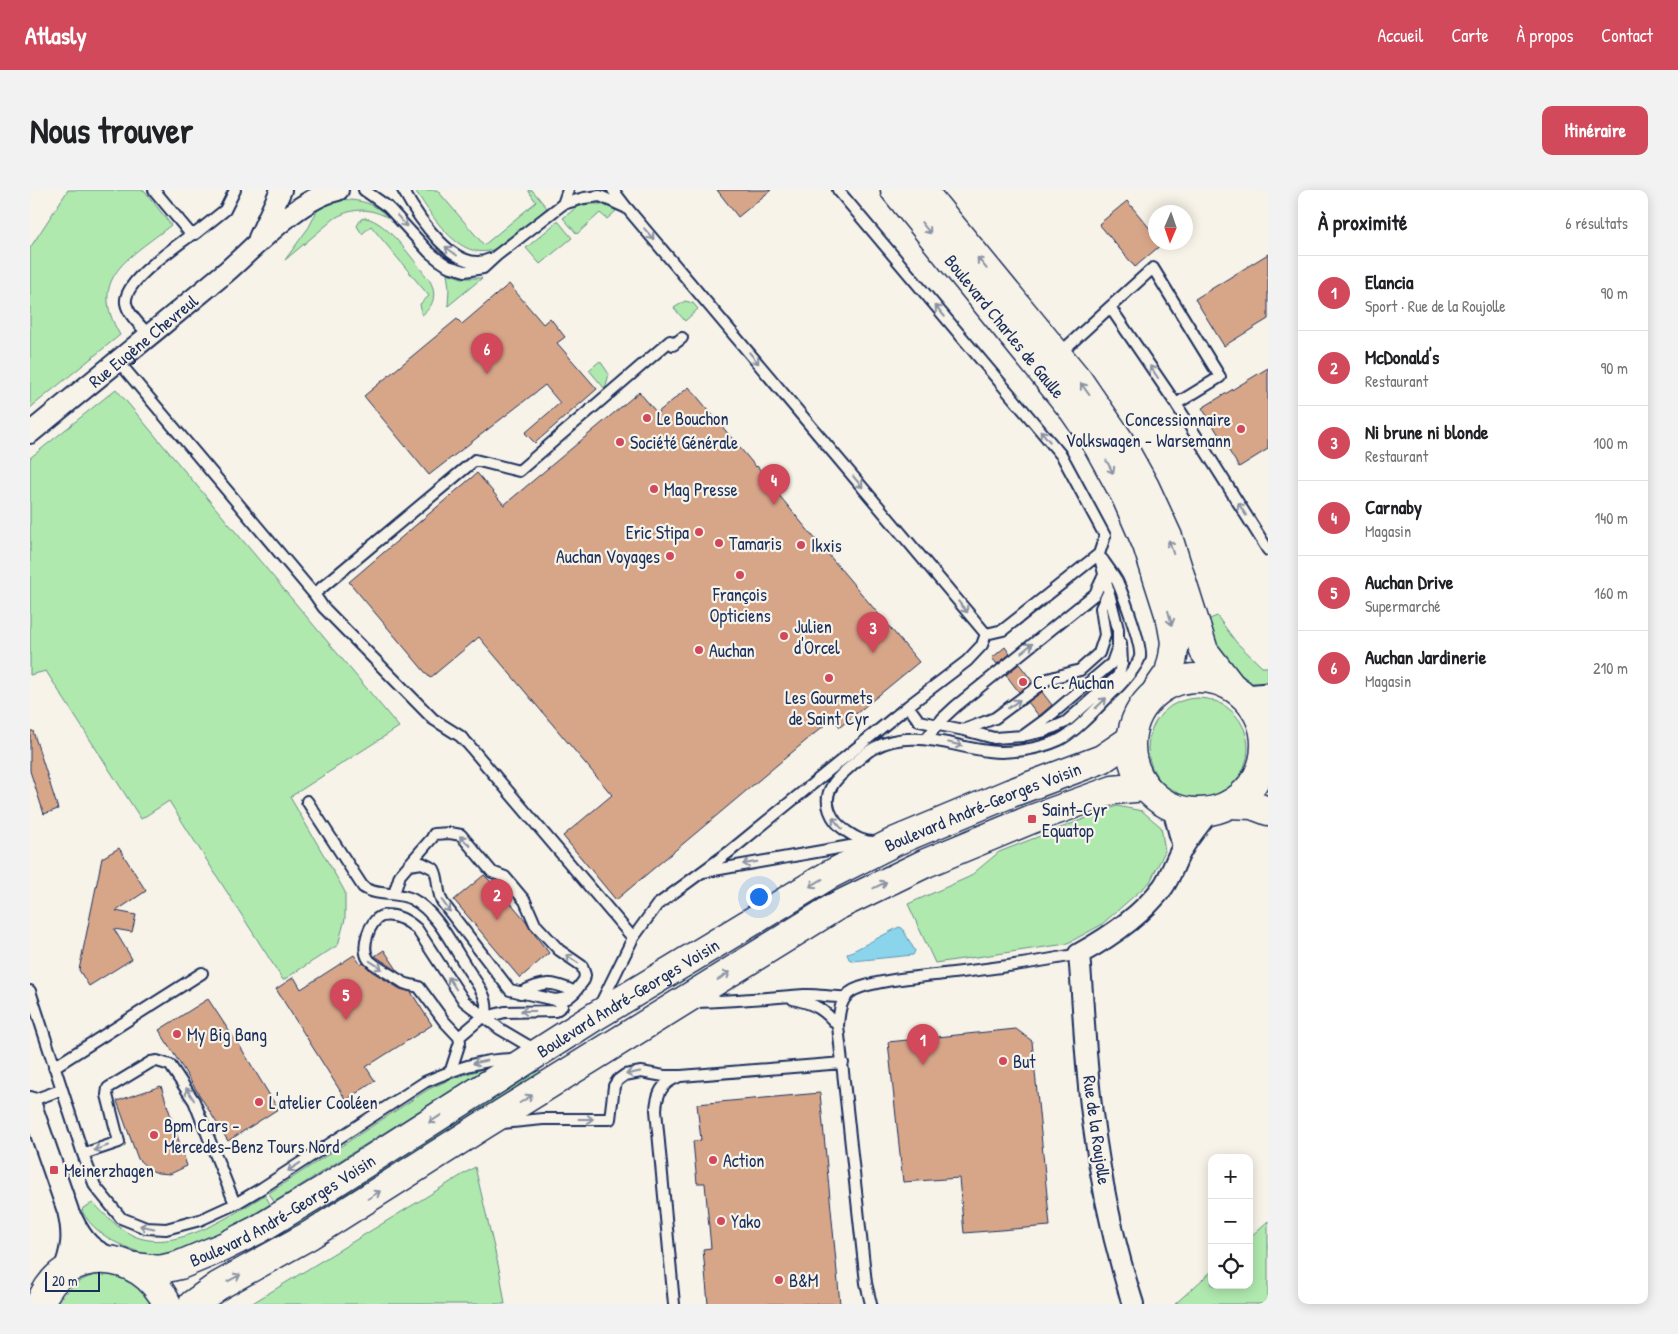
<!DOCTYPE html>
<html lang="fr">
<meta charset="utf-8">
<style>
body{margin:0;font-family:"Patrick Hand",sans-serif;background:#f2f2f2;color:#202124}
.controls{position:absolute;right:15px;bottom:15px;display:grid;overflow:hidden;border-radius:10px;box-shadow:0 2px 12px #0003}
.controls button{width:45px;height:45px;display:grid;place-items:center;padding:0;border:0;border-bottom:1px solid #e0e0e0;background:#fff;color:#202124;font:25px sans-serif}
.compass{position:absolute;left:1118px;top:15px;width:45px;height:45px;border-radius:50%;background:#fff;box-shadow:0 2px 12px #0003;rotate:182deg}
.scale{position:absolute;left:15px;bottom:12px;width:55px;box-sizing:border-box;padding-left:5px;border:2px solid #1b2f5e;border-top:0;font-size:14px;line-height:18px;white-space:nowrap;color:#1b2f5e;-webkit-text-stroke:4px #f7f3e8;paint-order:stroke}
.you{position:absolute;left:728px;top:706px;width:18px;height:18px;margin:-12px;border:4px solid #fff;border-radius:50%;background:#1a73e8;box-shadow:0 0 0 8px #1a73e833}
.badge{display:grid;place-items:center;width:32px;height:32px;border-radius:50%;background:#d1495b;color:#fff;font-size:16px;font-weight:700}
.pin{position:absolute;translate:-50% -41px;filter:drop-shadow(0 1px 2px #0008)}
.pin::after{content:'';position:absolute;top:26px;width:18px;height:15px;background:inherit;clip-path:polygon(0 0,100% 0,50% 100%)}
.list{margin:0;padding:0;list-style:none}
h2{display:flex;justify-content:space-between;align-items:center;height:65px;margin:0;padding:0 20px;font-size:21px}
h2 small{font-size:16px;font-weight:400;color:#757577}
.list li{display:grid;grid-template-columns:32px 1fr auto;gap:15px;align-items:center;box-sizing:border-box;height:75px;padding:0 20px;border-top:1px solid #e0e0e0}
.list b{display:block;font-size:19px;white-space:nowrap}
.list p{margin:0;font-size:16px;white-space:nowrap;color:#757577}
.list em{font-size:16px;font-style:normal;color:#757577}
.icon{flex:none;width:28px;height:28px;fill:none;stroke:currentColor;stroke-width:2;stroke-linecap:round;stroke-linejoin:round}
.map{position:relative;flex:none;width:1238px;height:1114px;overflow:hidden;border-radius:10px}
header{display:flex;align-items:center;gap:30px;box-sizing:border-box;height:70px;padding:0 25px;background:#d1495b;color:#fff}
header strong{font-size:24px}
nav{display:flex;gap:28px;margin-inline-start:auto;font-size:18px}
.intro{display:flex;align-items:center;justify-content:space-between;box-sizing:border-box;height:120px;padding:0 30px}
h1{margin:0;font-size:35px}
.button{padding:12px 22px;border-radius:10px;background:#d1495b;color:#fff;font-size:18px;font-weight:700}
main{display:flex;gap:30px;padding:0 30px}
aside{flex:1;background:#fff;border-radius:10px;box-shadow:0 2px 12px #0003}
.map>svg:first-child{display:block}
.green{fill:#afe9ae;stroke:#658c86}
.water{fill:#8bd5ec;stroke:#5e93b3}
.lines{fill:none;stroke-linecap:round;stroke-linejoin:round}
.stream{stroke:#5e93b3;stroke-width:5.5}
.building{fill:#d7a689;stroke:#1b2f5e}
.service-casing{stroke:#1b2f5e;stroke-width:14}
.minor-casing{stroke:#1b2f5e;stroke-width:24}
.tertiary-casing{stroke:#1b2f5e;stroke-width:29}
.primary-casing{stroke:#1b2f5e;stroke-width:31}
.service{stroke:#f7f3e8;stroke-width:10}
.minor{stroke:#f7f3e8;stroke-width:20}
.tertiary{stroke:#f7f3e8;stroke-width:25}
.primary{stroke:#f7f3e8;stroke-width:28}
.oneway{stroke:#8991a3}
.poi-dot{fill:#d1495b;stroke:#f7f3e8;stroke-width:2}
.labels{text-anchor:middle;dominant-baseline:central;stroke-width:4.5;stroke-linejoin:round;paint-order:stroke}
.street-label{font-size:18px;fill:#1b2f5e;stroke:#f7f3e8}
.poi-label{font-size:18px;fill:#1b2f5e;stroke:#f7f3e8;text-anchor:start}
</style>
<header>
<strong>Atlasly</strong>
<nav><a>Accueil</a><a>Carte</a><a>À propos</a><a>Contact</a></nav>
</header>
<div class="intro"><h1>Nous trouver</h1><a class="button">Itinéraire</a></div>
<main>
<div class="map">
<svg width="1238" height="1114" viewBox="0 0 1238 1114">
<rect width="100%" height="100%" fill="#f7f3e8"/>
<filter id="ink" filterUnits="userSpaceOnUse"><feTurbulence type="fractalNoise" baseFrequency=".02" numOctaves="2"/><feDisplacementMap in="SourceGraphic" scale="10" xChannelSelector="R" yChannelSelector="G"/><feConvolveMatrix kernelMatrix="1 2 1 2 8 2 1 2 1" color-interpolation-filters="sRGB"/></filter>
<g filter="url(#ink)">
<path class="green" d="M38,0h76l27,35c-41,33 -85,52 -51,110l-90,73v-160z
M385,0h22l47,55 52,-43 -8,-12h4l15,18c-14,12 -31,30 -48,39 -37,20 -67,-31 -84,-57z
M309,9c23,2 33,2 50,19 -19,-10 -35,-11 -54,0l-50,42 24,-33 9,-18 8,-6z
M558,14c10,0 21,-1 28,7l-9,8 -7,-6 -23,21 -14,-16 14,-11z
M335,28c22,2 51,46 65,63 7,13 4,25 -8,34l-2,-11 9,-8 -58,-70 -9,8 -5,-8 4,-7z
M528,31l14,17 -32,26 -14,-16z
M417,83l15,5h20l-34,28 1,-18z
M655,111l8,2 5,6 -13,12 -11,-13z
M570,171l9,13 -4,15 -16,-19z
M86,199l283,338 -109,70 50,86 5,9v27l-7,26 -55,35 -114,-179 -28,18 -95,-148 -16,4v-217z
M1187,426l19,26 26,25h6v22c-42,-1 -51,-34 -63,-68z
M1118 558a50 50 0 1 1 100 0a50 50 0 1 1-100 0Z
M1087,616l25,5 19,16 4,24 -15,31 -49,43 -35,19 -131,19 -27,-59 61,-27 30,-25z
M507,877l5,9 -295,182 -4,-9z
M453,879l-1,2 -208,131 -5,-9 160,-104 22,-10z
M445,977l25,106 5,31h-254z
M235,1005l5,9c-27,17 -79,48 -111,51 -14,1 -28,-6 -40,-11 -15,-7 -29,-18 -37,-33l1,-3 10,-5c13,12 23,24 39,32 41,20 98,-19 133,-40z
M1238,1031v83h-93l37,-33v14h37v-47z
M73,1084c28,1 34,11 50,30h-95c11,-18 25,-28 45,-30z"/>
<path class="water" d="M869,737l3,1 13,23 -2,4 -60,6 -4,-2 -2,-5z"/>
<g class="lines">
<path class="stream" d="M1064,1002l3,15"/>
</g>
<path class="building" d="M687,0h54l-33,27z
M1097,11l29,35v6l6,2 -27,23 -36,-43z
M1238,64v65l-44,27 -29,-47z
M479,94l34,40 7,-6 15,19 -8,6 40,46 -62,54 -10,-10 35,-30 -15,-18 -116,90 -65,-79 93,-77 5,5z
M1238,178v81l-29,18 -37,-59z
M659,197l67,80 1,-1 19,22 -2,1 27,33 118,140 -79,65 -7,-9 -217,182 -53,-64 49,-41 -133,-158 -49,41 -81,-96 128,-109 27,32 135,-113 18,21z
M975,457l5,7 -13,10 -5,-6z
M989,474l14,18 -14,10 -13,-17z
M1012,502l10,13 -13,11 -11,-14z
M0,541h3l25,78 -14,5 -14,-43z
M89,658l27,43 -30,20 20,4 -4,17 -18,-3 18,30 -43,27 -10,-16 23,-112z
M454,685l7,7 1,-1 34,40 9,14 14,18 -29,25 -66,-78z
M354,760l14,21 -23,-15z
M324,765l7,10 2,-2 8,8 29,18 11,3 21,33 -66,42 9,14 -29,19 -70,-111 18,-12 7,12z
M178,809l27,41v-2l43,71 -50,32 -69,-111z
M986,839l16,12 18,185 -86,7 -5,-55 -56,4 -15,-140z
M131,896l26,80 -17,8 -12,-1 -8,-3 -12,-11 -21,-58z
M790,903l20,211h-132l-5,-55 8,-1 -6,-65h-8l-4,-42 8,-1 -4,-36z"/>
<g class="lines">
<defs>
<path id="service" d="M124,0l35,42 6,2 30,-24 10,-20
M334,0l24,17 41,45 10,8 9,6 17,5 18,-3 13,-12 67,-52 21,-6 16,-2 27,12 359,426 -4,11 -15,16 -59,45 -179,146 -72,53 -24,33 -33,67
M373,0c14,26 53,86 87,69
M583,0l13,17
M808,0l224,266 43,80 -6,18 19,75v17l-6,17 -67,57 -22,16 -29,2 -30,-8
M533,14l5,-14
M1080,117l43,-39 67,109 -44,27
M119,145c-7,-8 -21,-20 -23,-32 -3,-22 50,-56 66,-69
M1029,164l51,-47 66,97 92,146
M88,171l196,233 161,-134 44,11 151,-130 3,4 9,-7
M284,404l9,13 110,112 27,17 8,8 165,194
M956,444l17,-4 96,-76
M878,516l11,15 45,9 31,-12 53,-39 32,-9 19,-17 6,-18 -4,-27 8,-17
M996,545l19,-4 21,-9 52,-46 4,-12 -1,-21
M896,549l16,-20 14,-13 139,-112 9,-19
M277,611l56,86c14,10 34,4 49,12 25,13 40,46 55,69 5,8 12,17 16,26 4,8 4,15 3,23
M847,652c-12,1 -21,-4 -31,-11 -15,-10 -24,-29 -14,-45 5,-9 14,-15 21,-22 7,-5 13,-12 21,-16 37,-20 76,-2 114,3 22,3 51,-2 71,-11 17,-8 39,-33 53,-47 8,-7 25,-26 28,-36 2,-12 -17,-63 -23,-76 -4,-7 -10,-15 -15,-22
M379,675l13,-2 12,6c6,11 2,23 9,34l67,87 45,10 13,-2 7,-6
M673,682l164,-29
M364,704l6,-19 32,-37 2,-4 16,-1 11,2 31,37 13,5 20,24 10,23 24,26 23,16 3,9 -1,5 -9,12c-23,-11 -32,-11 -55,1
M0,801l53,163 12,32 26,32 25,10 20,1 34,-9 35,-16 27,-16 163,-106c30,-13 59,-24 92,-23
M763,809c22,5 31,10 45,27
M666,812c36,-1 72,-4 108,-7 14,-1 28,3 42,2
M429,847l-15,-16 -25,-34c-4,-1 -10,-2 -15,-4 -6,-4 -31,-18 -35,-23 -9,-11 0,-40 13,-44 14,-3 26,5 35,13l47,72 36,28 27,16 11,4
M24,877l148,-94
M421,880l9,-28 -1,-5 20,-17 7,-3 19,-5 50,-1 7,-5 1,-6
M0,911l31,-11
M472,933l41,-4h67l4,-33 4,-6 7,-5 16,-3 23,4h17l162,-13
M53,964l36,-12 -12,-47 1,-7 43,-26 6,-1 13,4 24,36 41,103
M644,1114l-18,-194c1,-17 6,-27 22,-33
M841,1114l-5,-21 -28,-257c1,-13 2,-29 16,-36 22,-10 65,-13 90,-16 46,-5 90,-11 135,-20"/>
<g id="minor">
<path d="M229,48l22,-48"/>
<path id="s1" d="M0,243c65,-53 131,-107 196,-161 30,-26 73,-74 112,-82"/>
<path d="M1143,618l10,39"/>
<path d="M0,912l38,109c6,25 4,39 -5,62"/>
<path d="M42,1029c11,23 19,31 43,41"/>
<path d="M1103,1114c-19,-59 -32,-121 -40,-183 -8,-55 -9,-112 -14,-167 31,-17 63,-39 84,-67 8,-11 12,-26 19,-38 7,-13 18,-25 27,-38"/>
</g>
<path id="tertiary" d="M1216,508l22,-2
M1234,539l4,-6"/>
<g id="primary">
<path id="s2" d="M865,0l179,221 24,35 28,51 21,48 24,75 4,22 -2,15 -4,16 -12,17"/>
<path d="M892,0l156,190 41,60 26,47 23,50 36,114 27,35"/>
<circle cx="1168" cy="555" r="67"/>
<path d="M1200,614l22,1 16,6"/>
<path id="s3" d="M105,1077l24,3 21,-5 43,-18 36,-18 61,-37 274,-175 235,-142 67,-34 115,-48 91,-34 28,-19"/>
<path d="M10,1114c23,-61 102,-57 127,0"/>
<path d="M163,1114l25,-18 92,-51 175,-111 350,-217 91,-44 106,-44 81,-29 32,-3"/>
</g>
</defs>
<use href="#service" class="service-casing"/>
<use href="#minor" class="minor-casing"/>
<use href="#tertiary" class="tertiary-casing"/>
<use href="#primary" class="primary-casing"/>
<use href="#service" class="service"/>
<use href="#minor" class="minor"/>
<use href="#tertiary" class="tertiary"/>
<use href="#primary" class="primary"/>
</g>
<defs><path id="oneway-shaft" d="M-6 0H5M1.5-3L5.5 0L1.5 3" fill="none" stroke-width="1.6" stroke-linecap="round" stroke-linejoin="round" transform="scale(1.25)"/></defs>
<g class="oneway">
<use href="#oneway-shaft" transform="translate(372 31) rotate(49)"/>
<use href="#oneway-shaft" transform="translate(896 38) rotate(51)"/>
<use href="#oneway-shaft" transform="translate(619 44) rotate(49)"/>
<use href="#oneway-shaft" transform="translate(421 61) rotate(-143)"/>
<use href="#oneway-shaft" transform="translate(952 73) rotate(-129)"/>
<use href="#oneway-shaft" transform="translate(910 121) rotate(-130)"/>
<use href="#oneway-shaft" transform="translate(724 168) rotate(50)"/>
<use href="#oneway-shaft" transform="translate(1124 182) rotate(-124)"/>
<use href="#oneway-shaft" transform="translate(1055 199) rotate(-126)"/>
<use href="#oneway-shaft" transform="translate(1015 246) rotate(-130)"/>
<use href="#oneway-shaft" transform="translate(1080 277) rotate(61)"/>
<use href="#oneway-shaft" transform="translate(828 292) rotate(50)"/>
<use href="#oneway-shaft" transform="translate(1212 319) rotate(-122)"/>
<use href="#oneway-shaft" transform="translate(1141 357) rotate(-108)"/>
<use href="#oneway-shaft" transform="translate(933 417) rotate(50)"/>
<use href="#oneway-shaft" transform="translate(1140 428) rotate(75)"/>
<use href="#oneway-shaft" transform="translate(997 458) rotate(-39)"/>
<use href="#oneway-shaft" transform="translate(1071 513) rotate(-44)"/>
<use href="#oneway-shaft" transform="translate(984 514) rotate(-36)"/>
<use href="#oneway-shaft" transform="translate(925 554) rotate(13)"/>
<use href="#oneway-shaft" transform="translate(807 633) rotate(-131)"/>
<use href="#oneway-shaft" transform="translate(435 651) rotate(-137)"/>
<use href="#oneway-shaft" transform="translate(720 673) rotate(170)"/>
<use href="#oneway-shaft" transform="translate(786 693) rotate(149)"/>
<use href="#oneway-shaft" transform="translate(850 695) rotate(-26)"/>
<use href="#oneway-shaft" transform="translate(416 716) rotate(54)"/>
<use href="#oneway-shaft" transform="translate(542 769) rotate(-147)"/>
<use href="#oneway-shaft" transform="translate(346 775) rotate(33)"/>
<use href="#oneway-shaft" transform="translate(694 786) rotate(-32)"/>
<use href="#oneway-shaft" transform="translate(422 793) rotate(-123)"/>
<use href="#oneway-shaft" transform="translate(498 821) rotate(180)"/>
<use href="#oneway-shaft" transform="translate(450 872) rotate(168)"/>
<use href="#oneway-shaft" transform="translate(603 883) rotate(168)"/>
<use href="#oneway-shaft" transform="translate(160 904) rotate(-123)"/>
<use href="#oneway-shaft" transform="translate(496 909) rotate(-32)"/>
<use href="#oneway-shaft" transform="translate(405 929) rotate(147)"/>
<use href="#oneway-shaft" transform="translate(556 929)"/>
<use href="#oneway-shaft" transform="translate(71 958) rotate(161)"/>
<use href="#oneway-shaft" transform="translate(264 977) rotate(147)"/>
<use href="#oneway-shaft" transform="translate(344 1005) rotate(-32)"/>
<use href="#oneway-shaft" transform="translate(117 1037) rotate(-168)"/>
<use href="#oneway-shaft" transform="translate(204 1088) rotate(-28)"/>
</g>
</g>
<g class="poi-dot">
<circle cx="617" cy="228" r="5"/>
<circle cx="1211" cy="239" r="5"/>
<circle cx="590" cy="252" r="5"/>
<circle cx="624" cy="299" r="5"/>
<circle cx="669" cy="342" r="5"/>
<circle cx="689" cy="353" r="5"/>
<circle cx="771" cy="355" r="5"/>
<circle cx="640" cy="366" r="5"/>
<circle cx="710" cy="385" r="5"/>
<circle cx="754" cy="446" r="5"/>
<circle cx="669" cy="460" r="5"/>
<circle cx="799" cy="488" r="5"/>
<circle cx="993" cy="492" r="5"/>
<rect x="997" y="624" width="10" height="10" rx="2.5"/>
<circle cx="147" cy="844" r="5"/>
<circle cx="973" cy="871" r="5"/>
<circle cx="229" cy="912" r="5"/>
<circle cx="124" cy="945" r="5"/>
<circle cx="683" cy="970" r="5"/>
<rect x="19" y="975" width="10" height="10" rx="2.5"/>
<circle cx="691" cy="1031" r="5"/>
<circle cx="749" cy="1090" r="5"/>
</g>
<g class="labels">
<g class="street-label">
<text stroke="none"><textPath href="#s2" startOffset="175">Boulevard Charles de Gaulle</textPath></text>
<text stroke="none"><textPath href="#s1" startOffset="146">Rue Eugène Chevreul</textPath></text>
<text stroke="none"><textPath href="#s3" startOffset="972">Boulevard André-Georges Voisin</textPath></text>
<text stroke="none"><textPath href="#s3" startOffset="568">Boulevard André-Georges Voisin</textPath></text>
<text transform="translate(1067 940) rotate(82)">Rue de la Roujolle</text>
<text stroke="none"><textPath href="#s3" startOffset="162">Boulevard André-Georges Voisin</textPath></text>
</g>
<g class="poi-label">
<text x="627" y="228">Le Bouchon</text>
<text x="1201" y="229" text-anchor="end">Concessionnaire<tspan x="1201" dy="21">Volkswagen - Warsemann</tspan></text>
<text x="600" y="252">Société Générale</text>
<text x="634" y="299">Mag Presse</text>
<text x="659" y="342" text-anchor="end">Eric Stipa</text>
<text x="699" y="353">Tamaris</text>
<text x="781" y="355">Ikxis</text>
<text x="630" y="366" text-anchor="end">Auchan Voyages</text>
<text x="710" y="404" text-anchor="middle">François<tspan x="710" dy="21">Opticiens</tspan></text>
<text x="764" y="436">Julien<tspan x="764" dy="21">d'Orcel</tspan></text>
<text x="679" y="460">Auchan</text>
<text x="1003" y="492">C. C. Auchan</text>
<text x="799" y="507" text-anchor="middle">Les Gourmets<tspan x="799" dy="21">de Saint Cyr</tspan></text>
<text x="1012" y="619">Saint-Cyr<tspan x="1012" dy="21">Equatop</tspan></text>
<text x="157" y="844">My Big Bang</text>
<text x="983" y="871">But</text>
<text x="239" y="912">L'atelier Cooléen</text>
<text x="134" y="935">Bpm Cars -<tspan x="134" dy="21">Mercedes-Benz Tours Nord</tspan></text>
<text x="693" y="970">Action</text>
<text x="34" y="980">Meinerzhagen</text>
<text x="701" y="1031">Yako</text>
<text x="759" y="1090">B&amp;M</text>
</g>
</g>
</svg>
<div class="controls">
<button>+</button>
<button>−</button>
<button><svg class="icon" aria-label="locate" viewBox="0 0 24 24"><circle cx="12" cy="12" r="6"/><path d="M12 2v4M12 18v4M2 12h4M18 12h4"/></svg></button>
</div>
<svg class="compass" viewBox="-18 -18 36 36"><path d="M0-13l5 13h-10z" fill="#e53935"/><path d="M0 13l5-13h-10z" fill="#757577"/></svg>
<div class="scale">20 m</div>
<div class="you"></div>
<div class="pin badge" style="left:893px;top:875px">1</div>
<div class="pin badge" style="left:467px;top:730px">2</div>
<div class="pin badge" style="left:843px;top:463px">3</div>
<div class="pin badge" style="left:744px;top:315px">4</div>
<div class="pin badge" style="left:316px;top:830px">5</div>
<div class="pin badge" style="left:457px;top:184px">6</div>
</div>
<aside>
<h2>À proximité<small>6 résultats</small></h2>
<ul class="list">
<li><span class="badge">1</span><div><b>Elancia</b><p>Sport · Rue de la Roujolle</p></div><em>90 m</em></li>
<li><span class="badge">2</span><div><b>McDonald's</b><p>Restaurant</p></div><em>90 m</em></li>
<li><span class="badge">3</span><div><b>Ni brune ni blonde</b><p>Restaurant</p></div><em>100 m</em></li>
<li><span class="badge">4</span><div><b>Carnaby</b><p>Magasin</p></div><em>140 m</em></li>
<li><span class="badge">5</span><div><b>Auchan Drive</b><p>Supermarché</p></div><em>160 m</em></li>
<li><span class="badge">6</span><div><b>Auchan Jardinerie</b><p>Magasin</p></div><em>210 m</em></li>
</ul>
</aside>
</main>
